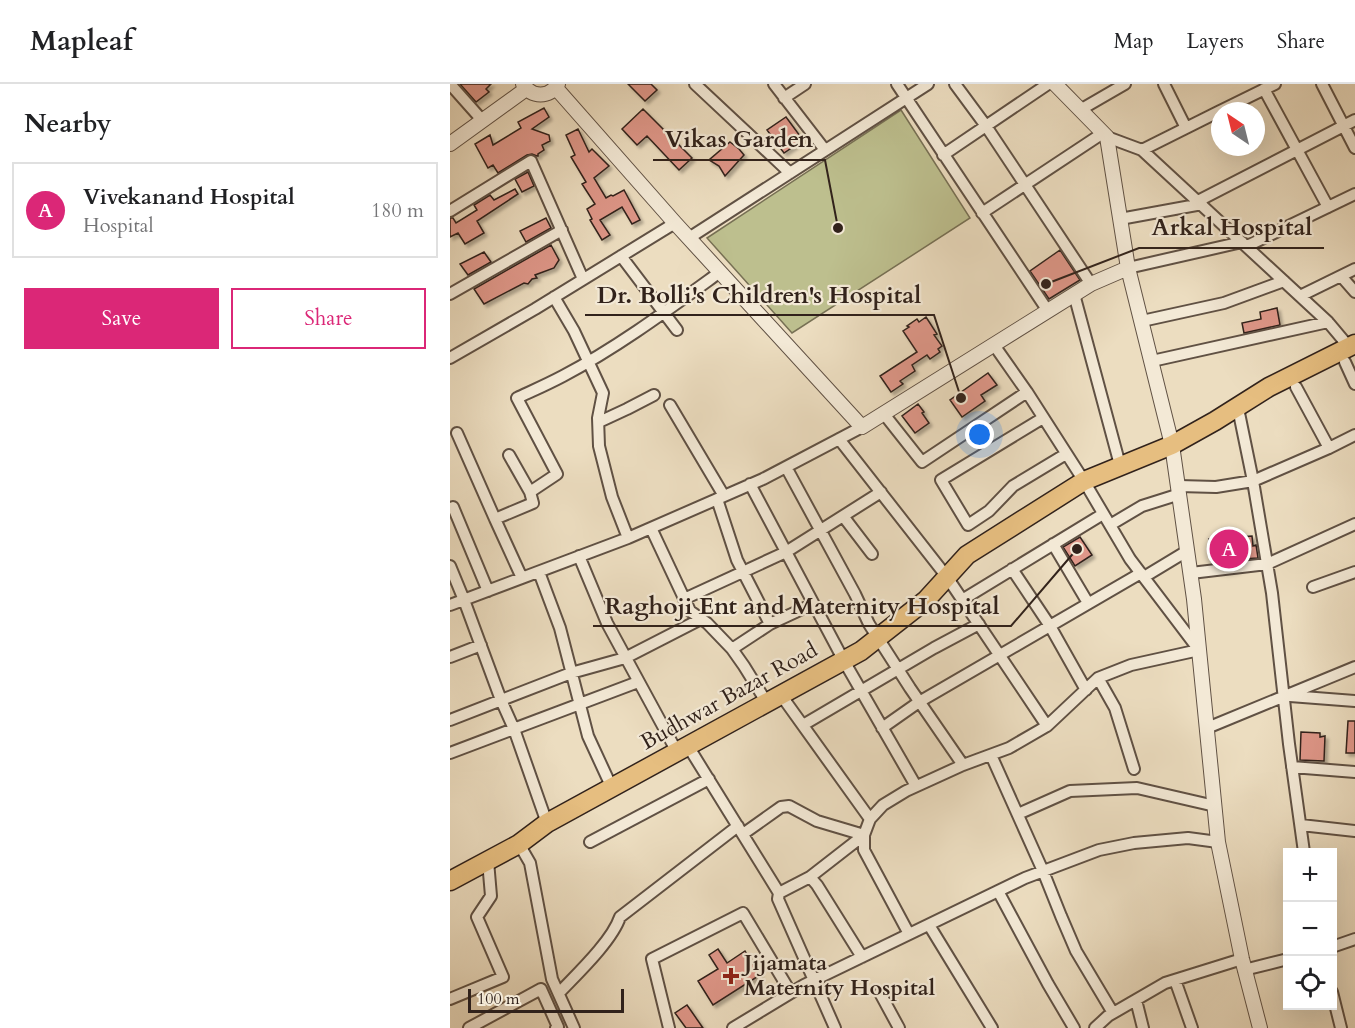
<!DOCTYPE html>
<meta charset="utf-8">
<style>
body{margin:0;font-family:Cardo,serif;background:#f2f2f2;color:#202124}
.controls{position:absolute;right:18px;bottom:18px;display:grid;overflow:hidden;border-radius:0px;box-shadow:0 6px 24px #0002}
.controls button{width:54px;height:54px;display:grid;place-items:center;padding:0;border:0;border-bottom:2px solid #e0e0e0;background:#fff;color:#202124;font:30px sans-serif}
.compass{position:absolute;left:761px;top:18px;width:54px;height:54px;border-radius:50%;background:#fff;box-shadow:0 6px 24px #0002;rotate:325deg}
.scale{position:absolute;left:18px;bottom:15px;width:156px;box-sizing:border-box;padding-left:6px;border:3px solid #31221b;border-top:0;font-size:16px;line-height:21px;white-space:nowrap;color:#31221b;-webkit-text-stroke:4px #f3e9d6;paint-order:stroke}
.you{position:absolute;left:530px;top:351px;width:21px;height:21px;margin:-15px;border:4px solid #fff;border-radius:50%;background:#1a73e8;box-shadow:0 0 0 9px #1a73e833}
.badge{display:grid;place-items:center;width:39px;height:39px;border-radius:50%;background:#db2777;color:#fff;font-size:20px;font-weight:700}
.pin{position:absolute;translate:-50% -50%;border:3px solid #fff;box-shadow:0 2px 6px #0006}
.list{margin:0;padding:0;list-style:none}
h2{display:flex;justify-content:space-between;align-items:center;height:78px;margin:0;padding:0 24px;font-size:26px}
h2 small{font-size:20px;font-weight:400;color:#757577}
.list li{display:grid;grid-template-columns:39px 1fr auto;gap:18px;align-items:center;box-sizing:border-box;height:96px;margin:0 12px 12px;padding:0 12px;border:2px solid #e0e0e0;border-radius:0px}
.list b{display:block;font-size:22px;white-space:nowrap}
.list p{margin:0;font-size:20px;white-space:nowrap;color:#757577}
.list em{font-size:20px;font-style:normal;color:#757577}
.actions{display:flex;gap:12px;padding:18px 24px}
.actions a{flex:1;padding:14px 0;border:2px solid #db2777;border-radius:0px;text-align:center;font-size:21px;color:#db2777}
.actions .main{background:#db2777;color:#fff}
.icon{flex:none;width:33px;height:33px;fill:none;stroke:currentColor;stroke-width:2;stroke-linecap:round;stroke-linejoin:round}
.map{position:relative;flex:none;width:905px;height:944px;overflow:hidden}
header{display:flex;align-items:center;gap:36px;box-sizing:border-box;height:84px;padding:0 30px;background:#fff;border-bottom:2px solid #e0e0e0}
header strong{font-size:28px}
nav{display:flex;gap:33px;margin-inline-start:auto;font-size:21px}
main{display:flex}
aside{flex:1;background:#fff}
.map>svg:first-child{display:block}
.green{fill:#bdbf8e;stroke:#777054;stroke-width:1.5}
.building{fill:#df9789;stroke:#31221b;stroke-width:1.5;filter:url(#shadow)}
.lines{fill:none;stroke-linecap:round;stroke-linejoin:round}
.minor-casing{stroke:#605144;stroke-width:14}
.tertiary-casing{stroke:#605144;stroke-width:16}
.trunk-casing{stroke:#31221b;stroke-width:21}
.minor{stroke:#f3e9d6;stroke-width:10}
.tertiary{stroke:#f3e9d6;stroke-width:14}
.trunk{stroke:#e6be80;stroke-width:18}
.poi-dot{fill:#8f2418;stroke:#f3e9d6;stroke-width:2}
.labels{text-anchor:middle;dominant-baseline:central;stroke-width:4.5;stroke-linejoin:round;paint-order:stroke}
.street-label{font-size:22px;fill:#31221b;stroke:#f3e9d6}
.poi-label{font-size:22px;font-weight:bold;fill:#31221b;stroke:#f3e9d6;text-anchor:start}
.leader{fill:none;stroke:#31221b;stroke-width:2}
.callout-dot{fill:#31221b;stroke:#f3e9d6;stroke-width:2}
.callout-label{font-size:24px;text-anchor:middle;font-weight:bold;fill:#31221b;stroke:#f3e9d6;stroke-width:4.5;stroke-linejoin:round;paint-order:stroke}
</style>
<header>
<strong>Mapleaf</strong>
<nav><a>Map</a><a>Layers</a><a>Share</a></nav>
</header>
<main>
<aside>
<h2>Nearby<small></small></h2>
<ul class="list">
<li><span class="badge">A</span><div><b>Vivekanand Hospital</b><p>Hospital</p></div><em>180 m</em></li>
</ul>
<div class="actions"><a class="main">Save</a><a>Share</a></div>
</aside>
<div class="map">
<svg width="905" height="944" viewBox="0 0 905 944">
<defs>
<filter id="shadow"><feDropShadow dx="3" dy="3" stdDeviation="1.5" flood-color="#0004"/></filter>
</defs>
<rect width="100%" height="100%" fill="#ecddc0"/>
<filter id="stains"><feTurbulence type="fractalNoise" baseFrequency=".00333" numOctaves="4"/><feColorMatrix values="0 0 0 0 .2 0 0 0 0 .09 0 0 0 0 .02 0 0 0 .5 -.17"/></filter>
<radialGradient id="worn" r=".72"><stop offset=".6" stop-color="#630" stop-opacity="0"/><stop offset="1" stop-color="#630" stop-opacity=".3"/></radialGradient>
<path class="green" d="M451,26l69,108 -178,115 -85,-95z"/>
<path class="building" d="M10,0h31l-5,5 3,3 -13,10z
M178,0h23l6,6 -12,11z
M94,24l5,9 -17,12 17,6 1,6 -8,4 2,5 -6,4v2h-1l-5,-2 -5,1 -29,18 -5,-8 -5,3 -13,-24 15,-9 3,10 28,-17 -3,-6z
M193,25l49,49 -13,12 -32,-34 -10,9 -15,-16z
M336,33l17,23 -19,13 -17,-23z
M128,45l11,23 3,-3 17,17 -15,12 12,20 5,-3 2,1 11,-6 16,30 -8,4 -10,-17 -22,13 10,15 -8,5 -12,-20 2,-1 -5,-10 8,-5 -13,-20 4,-2 -15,-25 4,-2 -9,-20z
M280,58l9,7 5,6 -19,21 -6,-10 -10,-6z
M78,88l6,14 -12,6 -7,-13z
M65,105l3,5 -41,27 7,12 -19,11 -7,-11 -8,4v-19h3l3,5 21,-13 -3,-5 16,-10 4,5z
M96,134l5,10 -25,14 -6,-11z
M101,161l8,15 -5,8 -19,7 2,3 -5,1 -4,5 -4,-1 -40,21 -10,-15z
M610,166l20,30 -31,19 -19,-28z
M34,168l7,10 -23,13 -8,-11z
M827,224l3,17 -36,8 -2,-10 19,-4 -1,-7z
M476,233l11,17 -3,1 8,11 -4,3 2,3 -10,7 -3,-4 -15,10 3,6 -15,10 3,3 -12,8 -11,-16 37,-24 -14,-21 6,-4 -2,-1 10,-7 2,3z
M538,289l9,12 -16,10 4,6 -23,16 -12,-17z
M468,320l6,8 -2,1 7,10 -14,10 -13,-17z
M802,452l1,10 3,-1 2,13 -47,3 -2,-22z
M630,453l12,18 -17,11 -12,-19z
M898,637h7v32h-9z
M851,648l19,1v4l5,-1 -1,25 -24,-1z
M268,865l9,14 18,-12 15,24 -47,30 -15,-24 20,-12 -9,-14z
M237,921l16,23h-17l-11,-15z"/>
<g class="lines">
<defs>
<path id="minor" d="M0,0l32,36
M245,0l95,89
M324,0l51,66
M447,0l151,227
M505,0l31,42 105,158
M714,0l22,44
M872,0l33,64
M814,5l64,118
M334,14l21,-14
M630,26l45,-26
M770,27l55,-27
M657,53l35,13 186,172 21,25
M692,66l78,-39
M493,71l105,-71
M748,117l157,-81
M0,127l81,-50 52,118
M532,129l121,-80
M670,135l82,-15
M239,154l239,-154
M797,162l108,-52
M171,172l56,74
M678,184l114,-26
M891,192l14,16
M0,210l112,-64
M624,210l46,171
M850,212l55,-27
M104,213l20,34 29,62 -5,25 1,28 13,51 16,41
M692,237l82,-18 60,-22
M0,274l85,-49 140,-86
M702,277l176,-39
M895,278l10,22
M846,303l33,61
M220,321l54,91
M789,329l14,68 19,112 17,151 15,108
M434,330l38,48 105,-70
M593,334l-102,62 27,45 21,-14 24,-25 53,-32
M149,338l28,-13 27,-14
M7,349l38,86 38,-16 -3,-11
M389,355l108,138 100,149
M59,371l21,37 27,-18 -40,-76c15,-7 31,-14 46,-22 55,-29 106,-67 157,-104
M336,383l69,127 14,30 41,64 53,77
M300,400l94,177 72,125
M729,402l37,1 37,-6 76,-33 26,-13
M267,415l20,61 33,64
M3,423l35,84
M393,432l29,38
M45,435l27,59
M660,441l32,-19 38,-12
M201,444l39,83 17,12 25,26 12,17 23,37
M603,460l35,59
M129,472l28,67 70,129
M0,482l14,34 37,100 13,29 33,94
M562,485l38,57 36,64
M89,488l21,56 28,108 24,52
M741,489l76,-9 88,-40
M694,493l43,-26
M863,503l42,-15
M234,515l102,-47 95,-60
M512,516l141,-86
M0,521l178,-67 135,-59 99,-52
M282,565l38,-25 43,-20
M0,573l31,-12
M648,594l17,30 19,61
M331,611l89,124
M840,612l65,5
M0,636l121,-47 54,-15 76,-39
M353,641l131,-77 45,-24
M432,644l37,-26 222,-129
M757,644l148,-61
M238,662l91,147 -1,6 57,129
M0,669l188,-71
M541,671l52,116 18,45 15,35 37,62
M842,683l63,5
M568,730l52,-23 67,-3 78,18
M851,741l54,6
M293,750l38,-27 8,-1 28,15 47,14 -54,42
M140,758l119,-63
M69,760l11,19 22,116 22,49
M548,807l50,93 26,44
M329,809l31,-16 7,8 45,72
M479,841l63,103
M459,850l-45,-84v-15l6,-16 13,-14 23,-14 57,-26 46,-17 38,-22 51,-48 33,-13 68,-15 -69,-91 -46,-78 -57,-89 -33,-47
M882,863l23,-8
M794,886l44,-11
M725,896l17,48
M882,908l9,36
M109,909c18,-19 53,-52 61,-76l118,-91
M430,909l19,35
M0,915l53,-22 -26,-60 14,-21 -3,-35
M686,916l7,28
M19,944l72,-39 17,38 -2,1
M219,944l-17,-69 91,-46 48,80
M283,944l71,-43 221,-107 74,-28 35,-7 54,-5 30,4
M645,944l13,-12 57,-33 77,-24"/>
<path id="tertiary" d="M73,0c9,14 26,14 35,0
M605,0l52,53 21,131 44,177 22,154 24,243 24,117 18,69
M106,4l119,135 187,204 229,-143 37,-16
M0,60l76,-55"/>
<path id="trunk" d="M0,797l69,-37 28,-21 314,-172 65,-51 41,-45 117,-74 88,-36 43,-24 54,-34 86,-43"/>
</defs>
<use href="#minor" class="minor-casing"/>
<use href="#tertiary" class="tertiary-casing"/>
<use href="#trunk" class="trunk-casing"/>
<use href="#minor" class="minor"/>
<use href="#tertiary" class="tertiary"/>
<use href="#trunk" class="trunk"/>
</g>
<path class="poi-dot" d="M278 883h6v6h6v6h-6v6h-6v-6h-6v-6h6z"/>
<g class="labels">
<g class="street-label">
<text transform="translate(279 612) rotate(-29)">Budhwar Bazar Road</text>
</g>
<g class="poi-label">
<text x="294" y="879">Jijamata<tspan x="294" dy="25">Maternity Hospital</tspan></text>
</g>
</g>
<path class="leader" d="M388 144L375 76H203M596 200L689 164H874M511 314L484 231H135M627 465L561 542H143"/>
<g class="callout-dot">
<circle cx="388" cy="144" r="6"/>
<circle cx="596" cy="200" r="6"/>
<circle cx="511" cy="314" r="6"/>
<circle cx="627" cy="465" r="6"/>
</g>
<g class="callout-label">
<text x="289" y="63">Vikas Garden</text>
<text x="782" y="151">Arkal Hospital</text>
<text x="309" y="219">Dr. Bolli's Children's Hospital</text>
<text x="352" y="530">Raghoji Ent and Maternity Hospital</text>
</g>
<rect width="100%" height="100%" filter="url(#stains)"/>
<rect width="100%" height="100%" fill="url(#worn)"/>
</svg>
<div class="controls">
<button>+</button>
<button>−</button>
<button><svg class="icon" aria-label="locate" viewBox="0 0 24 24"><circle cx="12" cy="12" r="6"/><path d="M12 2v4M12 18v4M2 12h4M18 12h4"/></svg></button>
</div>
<svg class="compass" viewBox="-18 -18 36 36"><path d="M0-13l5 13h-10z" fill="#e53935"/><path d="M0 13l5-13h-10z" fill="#757577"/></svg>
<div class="scale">100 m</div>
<div class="you"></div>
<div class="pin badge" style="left:779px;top:465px">A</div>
</div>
</main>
